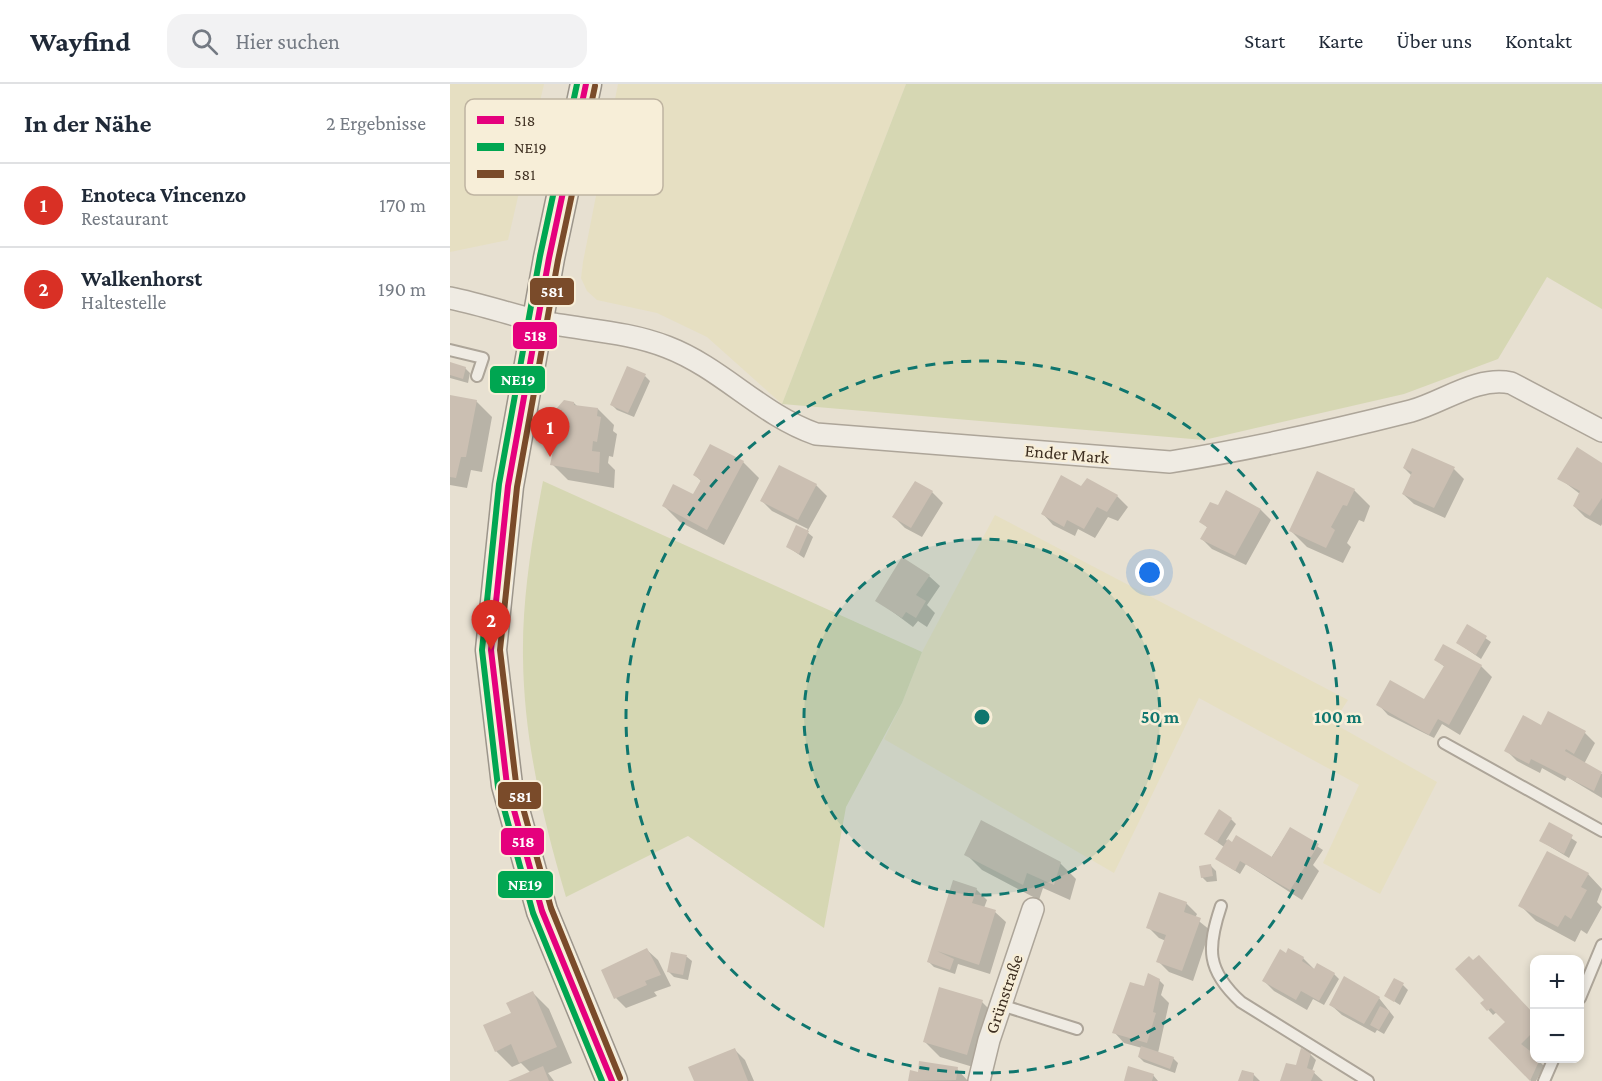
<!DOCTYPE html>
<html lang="de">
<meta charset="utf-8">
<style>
body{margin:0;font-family:"Crimson Pro",serif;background:#f2f2f3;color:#1f2937}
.controls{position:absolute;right:18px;bottom:18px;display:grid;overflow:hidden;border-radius:12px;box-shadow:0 3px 9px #0003}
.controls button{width:54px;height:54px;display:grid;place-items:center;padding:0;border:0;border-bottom:2px solid #e0e1e3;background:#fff;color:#1f2937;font:30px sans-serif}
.you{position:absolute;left:700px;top:489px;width:21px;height:21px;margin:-15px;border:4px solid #fff;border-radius:50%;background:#1a73e8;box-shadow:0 0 0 9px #1a73e833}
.badge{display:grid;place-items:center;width:39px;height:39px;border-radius:50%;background:#d93025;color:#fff;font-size:20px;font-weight:700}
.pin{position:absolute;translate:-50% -50px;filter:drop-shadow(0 2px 3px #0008)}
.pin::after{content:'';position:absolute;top:32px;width:21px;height:18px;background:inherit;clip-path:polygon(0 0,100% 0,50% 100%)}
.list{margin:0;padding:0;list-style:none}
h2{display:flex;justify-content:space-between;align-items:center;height:78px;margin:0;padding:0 24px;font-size:26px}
h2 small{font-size:20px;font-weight:400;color:#747a83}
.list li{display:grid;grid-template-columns:39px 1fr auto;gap:18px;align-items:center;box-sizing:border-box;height:84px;padding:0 24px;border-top:2px solid #e0e1e3}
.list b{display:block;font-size:22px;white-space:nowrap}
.list p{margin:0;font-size:20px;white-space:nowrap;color:#747a83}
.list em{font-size:20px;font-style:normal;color:#747a83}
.icon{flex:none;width:33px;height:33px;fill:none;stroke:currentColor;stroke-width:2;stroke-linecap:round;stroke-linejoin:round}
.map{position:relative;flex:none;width:1152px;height:997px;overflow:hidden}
header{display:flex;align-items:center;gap:36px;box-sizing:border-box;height:84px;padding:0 30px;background:#fff;border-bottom:2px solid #e0e1e3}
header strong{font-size:28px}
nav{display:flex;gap:33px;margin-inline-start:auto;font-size:21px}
.search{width:420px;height:54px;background:#f2f2f3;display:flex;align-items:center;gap:15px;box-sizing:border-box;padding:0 21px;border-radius:18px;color:#747a83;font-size:22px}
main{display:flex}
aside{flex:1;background:#fff}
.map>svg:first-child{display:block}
.farmland{fill:#e6dfc2}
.green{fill:#d6d7b3}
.shadow{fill:#0003}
.building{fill:#cbbfb2}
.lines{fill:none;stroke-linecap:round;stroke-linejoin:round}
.service-casing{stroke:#ada599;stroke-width:14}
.minor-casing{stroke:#ada599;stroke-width:24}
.secondary-casing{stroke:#9c958a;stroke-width:33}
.service{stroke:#efebe3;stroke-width:10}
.minor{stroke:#efebe3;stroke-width:21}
.secondary{stroke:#efebe3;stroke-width:30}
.bus-1-casing{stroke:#f7eed8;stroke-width:10}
.bus-2-casing{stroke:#f7eed8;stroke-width:10}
.bus-3-casing{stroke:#f7eed8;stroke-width:10}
.bus-1{stroke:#e5007d;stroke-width:6}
.bus-2{stroke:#00a651;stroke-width:6}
.bus-3{stroke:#7a4b2a;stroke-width:6}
.ring{fill:none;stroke:#0f766e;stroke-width:3;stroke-dasharray:10 8}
.labels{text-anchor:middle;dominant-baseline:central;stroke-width:5;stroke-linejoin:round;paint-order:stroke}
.street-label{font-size:18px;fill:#3d2e20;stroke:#f7eed8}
.key{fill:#f7eed8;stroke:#bfb4a1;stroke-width:1.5}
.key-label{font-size:16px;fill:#3d2e20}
.centre{fill:#0f766e;stroke:#f7eed8;stroke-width:3}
.ring-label{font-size:18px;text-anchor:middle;font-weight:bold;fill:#0f766e;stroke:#f7eed8;stroke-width:5;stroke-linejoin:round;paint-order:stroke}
.line-badge{stroke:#f7eed8;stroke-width:2}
.badge-label{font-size:16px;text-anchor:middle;font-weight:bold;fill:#fff}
</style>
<header>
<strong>Wayfind</strong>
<div class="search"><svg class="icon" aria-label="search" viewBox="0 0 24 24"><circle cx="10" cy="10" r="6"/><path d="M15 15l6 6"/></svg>Hier suchen</div>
<nav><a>Start</a><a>Karte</a><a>Über uns</a><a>Kontakt</a></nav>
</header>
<main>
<aside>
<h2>In der Nähe<small>2 Ergebnisse</small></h2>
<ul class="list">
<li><span class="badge">1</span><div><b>Enoteca Vincenzo</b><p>Restaurant</p></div><em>170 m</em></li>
<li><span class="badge">2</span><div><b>Walkenhorst</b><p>Haltestelle</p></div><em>190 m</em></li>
</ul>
</aside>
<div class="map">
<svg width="1152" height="997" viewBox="0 0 1152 997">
<rect width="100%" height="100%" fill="#e7e0d1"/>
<path class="farmland" d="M0,0h94l-36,156 -58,12z
M168,0h288l-124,320 -75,-67 -50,-24 -60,-13 -10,-9 -6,-13 2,-16z
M545,431l353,185 -15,23 104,59 -57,112 -57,-31 36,-78 -160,-87 -85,175 -230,-134 18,-36 20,-51z"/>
<path class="green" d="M456,0h696v225l-55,-32 -49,82 -94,35 -200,46 -422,-36z
M93,397l379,171 -20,51 -56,104 -22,121 -136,-92 -122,61c-23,-78 -42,-156 -43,-239 -1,-59 9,-119 20,-177z"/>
<path class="shadow" d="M0,280l15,4 5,5 -2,10 -18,-5z
M195,292l5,5 -16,36 -17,-7 -5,-5z
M0,312l26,5 16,16 -10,55 -11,-2 -4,18 -17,-3z
M124,319l4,4 20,2 16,16 -1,6 4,3 -4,23 -4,-1 -1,7 7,7 -1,18 -46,-8 -16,-16z
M293,378l16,16 -35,67 -44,-23 -16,-16 30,-10 8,-14 -7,-7z
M1152,381v59l-1,2 -16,-9 -11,-11 6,-12 -21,-16z
M954,384l50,1 10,10 -19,39 -31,-14 -11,-10 9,-18z
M465,399l17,9 11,11 -21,34 -17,-9 -11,-11z
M366,401l11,11 -20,36 6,5 -9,21 -16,-11 20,-18 -36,-18 -10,-10z
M632,404l35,8 11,11 -10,14 -10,-4 -13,21 -17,-9 -3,7 -22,-11 -10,-11z
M904,406l16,16 -6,16 -5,-2 -12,23 4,4 -8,16 -36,-16 -16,-16z
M769,423l42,3 10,10 -25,45 -34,-16 -10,-10 6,-11 -7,-6z
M453,475l26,17 11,10 -13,19 8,8 -8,14 -9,-6 -5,6 -36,-27z
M1018,542l23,16 -10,17 -23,-16z
M986,576l45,6 11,11 -32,58 -18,-11 -8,14 -46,-23 -10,-11 47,-3 20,-34z
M1091,643l44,6 10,10 -11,21 18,10v24l-35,-21 -2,4 -23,-13 -2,5 -23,-12 -11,-11z
M781,735l5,5 -10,16 45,18 19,-29 33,21 -10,15 6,6 -17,29 -56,-36 -6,10 -23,-15 7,-12 -18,-13z
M1100,740l27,18 -8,16 -28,-17z
M516,770l94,9 16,16 -6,21 -27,-12 -4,12 -57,-30z
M761,782l5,5 1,10 -10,1 -5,-5z
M1138,790l14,15 -5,13 5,5 -15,27 -6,-4 -6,12 -39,-21 -16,-16z
M526,805l11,11 -3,8 11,4 11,10 -16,52 -32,-10 -3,10 -21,-7 -5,-5z
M736,819l11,11 -2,4 15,12 -17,51 -24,-9 -11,-11 8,-20 -7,-3 -11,-11z
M197,866l11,10 13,26 -17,6 3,4 -31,12 -10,-10z
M222,870l15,3 5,4 -4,19 -14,-3 -5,-5z
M836,871l17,3 12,12 19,4 5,5 -15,26 -11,-6 -6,11 -33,-19 -10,-10z
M709,896l5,5 -3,10 8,8 -11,50 15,5 5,5 -3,10 -31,-11 -5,-5 3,-9 -18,-5 -10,-11 31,-44z
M953,901l5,5 -8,15 -14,-9z
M83,909l16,16 23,54 -24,10 6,8h-42l19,-8 -10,-10 -9,4 -16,-16 17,-37z
M1063,909l21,23v35l-2,3 12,12 -8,15h-5l-41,-43 24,-9 -17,-17 -4,3 -11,-12z
M929,914l15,19 -10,17 -7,-4 -2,3 -33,-18 -11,-10z
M532,918l16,16 -15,52 -43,-13 -16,-16z
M285,966l10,10 9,21h-58z
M860,970l6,6 -4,11 11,10h-41l19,-12z
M507,985l11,12h-58l1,-9 8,2z
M803,990l7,7h-20z
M703,991l5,6h-33z"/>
<path class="building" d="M0,278l16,5 -3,12 -13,-4z
M177,282l19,8 -18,39 -18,-8z
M0,311l27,5 -11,57h-5l-5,21 -6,-1z
M114,316l10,2v3l24,3 -1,8 4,1 -4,25 -4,-1 -1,10 8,1 -1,21 -49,-8 4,-19 -5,-6 1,-4 4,-5 3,-23z
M260,360l34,17 -37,69 -45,-24 11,-22 20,10 8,-14 -8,-5z
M1127,363l25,16v35l-12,18 -17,-10 7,-15 -23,-12z
M962,364l43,19 -21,41 -32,-14 10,-22 -9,-4z
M329,381l38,19 -19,36 -38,-19z
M867,387l38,18 -8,17 -4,-1 -12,22 4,3 -9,18 -37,-17z
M611,391l20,11 6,-8 31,17 -11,17 -10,-5 -13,22 -17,-9 -3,7 -23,-13z
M465,397l18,10 -22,37 -19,-11z
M776,406l35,19 -26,47 -35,-17 7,-12 -8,-5 11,-20 8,3z
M346,441l13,6 -10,23 -13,-7z
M452,473l28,18 -14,20 10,6 -10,17 -10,-6 -4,6 -27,-17z
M1017,540l20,12 -11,19 -20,-12z
M993,560l39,21 -33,60 -11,-6 -9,16 -53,-30 14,-25 34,19 20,-33 -10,-6z
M1098,627l38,20 -12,23 -8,-5 -1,2 37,21 -8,19 -63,-32 -2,5 -25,-13 19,-36 18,10z
M769,725l13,9 -15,24 -13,-8z
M531,736l80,42 -7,23 -27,-12 -4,12 -59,-30z
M1099,738l24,13 -9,19 -25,-13z
M840,743l29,17 -29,46 -50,-29 -5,10 -20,-12 13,-20 4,3 4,-7 36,22z
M1097,767l42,22 -8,14 6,3 -16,29 -6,-4 -7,12 -40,-21z
M761,780l2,12 -12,2 -2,-12z
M503,796l24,8 -5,15 24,7 -17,55 -42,-14 17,8 -4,11 -23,-8z
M709,808l28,10 -3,10 17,6 -19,53 -26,-9 10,-27 -20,-7z
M197,864l14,27 -16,6 2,4 -33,14 -13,-29z
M838,864l16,9 -2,4 12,8 3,-6 18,10 -16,28 -18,-10 -5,9 -34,-19 18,-32 6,4z
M221,868l16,3 -4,20 -16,-3z
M1029,871l55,59v17l-13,13 13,10v4l6,1 -10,22 -42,-43 17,-16 -14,-14 -4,3 -7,-8 4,-3 -29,-31 14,-13 4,4z
M698,889l12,6 -7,33 3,1 -9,30 -35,-10 18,-51 14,4z
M894,892l36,21 -16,27 -35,-19z
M944,894l10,5 -10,19 -10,-6z
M489,903l44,13 -16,55 -44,-13z
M83,907l24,56 -38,16 -8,-19 -16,8 -12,-27 28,-12 -5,-10z
M930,922l10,5 -11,19 -9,-5z
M691,962l33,11 -4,12 -32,-12z
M285,964l13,33h-54l-6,-14z
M851,964l10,5 -4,15 8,3 -4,10h-31l6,-18 10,2z
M469,977l39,6 -2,13 -48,1 2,-11 8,2z
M93,982l6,15h-41z
M678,982l26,8 -2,7h-28z
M792,986l12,3 -1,8h-15z"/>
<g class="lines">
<defs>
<path id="service" d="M0,266l33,8 -6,18
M994,659l158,88
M771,822c-14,42 -15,64 20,96l127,79
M1130,914l22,-53
M551,921l76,24
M1094,997l10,-23"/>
<path id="minor" d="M0,214c30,6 59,16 88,23 42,9 89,10 129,26 55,21 94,68 149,87l354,28c81,-13 162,-31 241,-51 33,-9 65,-35 100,-28l91,48
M529,997l10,-41 44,-131"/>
<path id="secondary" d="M136,0l-37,174 -41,228 -17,164 16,135 35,126 70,170"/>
</defs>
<use href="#service" class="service-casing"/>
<use href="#minor" class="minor-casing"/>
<use href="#secondary" class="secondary-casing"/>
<use href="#service" class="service"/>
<use href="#minor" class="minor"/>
<use href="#secondary" class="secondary"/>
<defs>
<path id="bus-1" d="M136,0l-37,174 -41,228 -17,164 16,135 35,126 70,170"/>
<path id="bus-2" d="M127,0l-37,172 -41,228 -17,166 16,137 35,126 69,168"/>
<path id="bus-3" d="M145,2l-37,174 -41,227 -17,163 16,133 35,125 69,170"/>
</defs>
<use href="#bus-1" class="bus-1-casing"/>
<use href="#bus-2" class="bus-2-casing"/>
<use href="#bus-3" class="bus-3-casing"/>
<use href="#bus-1" class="bus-1"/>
<use href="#bus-2" class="bus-2"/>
<use href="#bus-3" class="bus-3"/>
</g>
<circle cx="532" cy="633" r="178" fill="#0f766e" fill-opacity=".12"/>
<g class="ring">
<circle cx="532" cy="633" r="178"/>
<circle cx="532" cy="633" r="356"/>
</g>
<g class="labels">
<g class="street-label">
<text transform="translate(617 370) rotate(5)">Ender Mark</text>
<text transform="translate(554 910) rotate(-71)">Grünstraße</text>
</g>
</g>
<rect x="15" y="15" width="198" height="96" rx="9" class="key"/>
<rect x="27" y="32" width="27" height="8" fill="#e5007d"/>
<rect x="27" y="59" width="27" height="8" fill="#00a651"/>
<rect x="27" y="86" width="27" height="8" fill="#7a4b2a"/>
<g class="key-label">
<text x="64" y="42">518</text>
<text x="64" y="69">NE19</text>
<text x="64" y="96">581</text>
</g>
<circle cx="532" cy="633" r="9" class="centre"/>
<g class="ring-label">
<text x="710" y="639">50 m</text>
<text x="888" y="639">100 m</text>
</g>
<g class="line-badge">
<rect x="79" y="193" width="46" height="29" rx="6" fill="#7a4b2a"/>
<rect x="62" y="237" width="46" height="29" rx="6" fill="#e5007d"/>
<rect x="39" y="281" width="57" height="29" rx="6" fill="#00a651"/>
<rect x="47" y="697" width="45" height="29" rx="6" fill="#7a4b2a"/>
<rect x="50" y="743" width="45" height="29" rx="6" fill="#e5007d"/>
<rect x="47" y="786" width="57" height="29" rx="6" fill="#00a651"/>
</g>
<g class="badge-label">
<text x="102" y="213">581</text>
<text x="85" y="257">518</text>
<text x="68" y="301">NE19</text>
<text x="70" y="718">581</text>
<text x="73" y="763">518</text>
<text x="75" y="806">NE19</text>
</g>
</svg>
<div class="controls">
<button>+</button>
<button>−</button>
</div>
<div class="you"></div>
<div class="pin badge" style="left:100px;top:373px">1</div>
<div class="pin badge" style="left:41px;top:566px">2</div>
</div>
</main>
